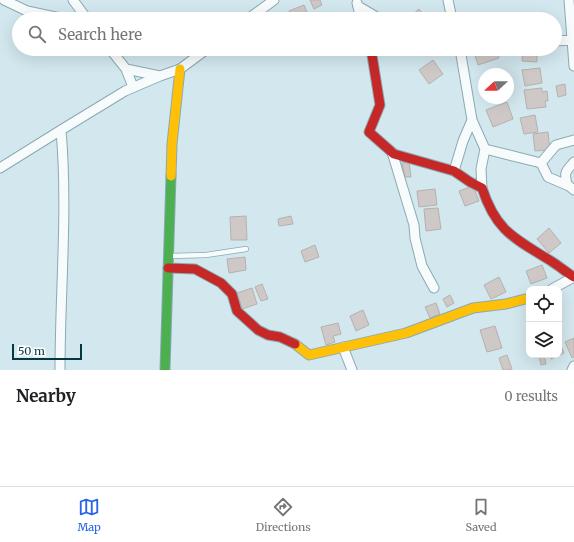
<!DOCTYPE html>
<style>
body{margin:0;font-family:Merriweather,serif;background:#f2f2f2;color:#202124}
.controls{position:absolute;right:12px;bottom:12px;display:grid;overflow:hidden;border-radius:8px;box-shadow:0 4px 16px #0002}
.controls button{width:36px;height:36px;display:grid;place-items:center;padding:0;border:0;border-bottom:1px solid #e0e0e0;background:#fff;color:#202124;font:20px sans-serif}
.compass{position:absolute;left:478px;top:68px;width:36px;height:36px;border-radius:50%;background:#fff;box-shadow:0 4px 16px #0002;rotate:248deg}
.scale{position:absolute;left:12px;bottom:10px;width:70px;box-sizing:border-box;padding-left:4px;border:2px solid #063844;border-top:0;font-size:11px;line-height:14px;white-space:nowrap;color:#063844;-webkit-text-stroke:3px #fff;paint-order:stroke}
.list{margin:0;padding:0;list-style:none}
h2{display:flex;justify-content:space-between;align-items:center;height:52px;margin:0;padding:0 16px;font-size:17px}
h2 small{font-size:13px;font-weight:400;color:#757577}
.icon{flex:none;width:22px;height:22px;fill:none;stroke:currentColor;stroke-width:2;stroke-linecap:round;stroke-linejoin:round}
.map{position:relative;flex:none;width:574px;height:370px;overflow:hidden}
.search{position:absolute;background:#fff;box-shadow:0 4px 16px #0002;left:12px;right:12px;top:12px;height:44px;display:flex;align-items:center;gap:10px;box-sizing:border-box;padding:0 14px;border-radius:22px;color:#757577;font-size:15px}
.sheet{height:116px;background:#fff}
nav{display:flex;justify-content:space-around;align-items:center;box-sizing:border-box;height:56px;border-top:1px solid #e0e0e0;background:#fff;font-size:11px;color:#757577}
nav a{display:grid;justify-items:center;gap:2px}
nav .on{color:#2563eb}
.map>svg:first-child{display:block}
.building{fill:#cec9c7;stroke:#b6b1af}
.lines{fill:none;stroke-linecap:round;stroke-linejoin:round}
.lane-casing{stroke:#8aaab3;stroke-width:6}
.street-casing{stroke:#8aaab3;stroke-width:11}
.fast-casing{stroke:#8aaab3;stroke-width:11}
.slow-casing{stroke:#8aaab3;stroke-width:11}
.jam-casing{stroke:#8aaab3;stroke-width:11}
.lane{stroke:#f8fbfc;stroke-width:4.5}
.street{stroke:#f8fbfc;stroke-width:9}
.fast{stroke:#4caf50;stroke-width:9}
.slow{stroke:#ffc107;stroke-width:9}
.jam{stroke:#c62828;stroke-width:9}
</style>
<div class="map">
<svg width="574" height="370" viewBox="0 0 574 370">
<rect width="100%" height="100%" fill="#d2e7ee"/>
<path class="building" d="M310,0h10l2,5 -8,4z
M304,5l6,14h-13l-1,-3 -4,1 -3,-6z
M419,9l5,7 -4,3h-5l-3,-4z
M280,49h12l-10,5z
M392,49h18l-15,6z
M482,49h14l3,9 -21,7 -4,-13z
M523,49h14v13l-15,-1z
M433,60l10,14 -14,10 -10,-14z
M540,68l2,15 -17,3 -3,-16z
M565,84l1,11 -8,2 -2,-11z
M542,88v4l5,-1 1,10h-3l1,6 -19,2 -3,-19z
M507,102l6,17 -20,8 -7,-17z
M535,115l3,17 -14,2 -4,-16z
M548,132l2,18 -15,1 -2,-17z
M409,162l2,15h-6l-3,-14z
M473,186l6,15 -14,5 -6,-15z
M435,189l2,16 -18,2 -2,-16z
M438,208l3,21 -15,2 -2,-22z
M246,216l1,24h-16l-1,-23z
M291,216l2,8 -14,2 -1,-7z
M549,228l12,15 -12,10 -12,-14z
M315,245l4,12 -14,5 -4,-11z
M245,257l1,13 -17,3 -2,-14z
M542,265l5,13 -16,6 -5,-13z
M499,277l7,15 -15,7 -7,-14z
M262,284l6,15 -7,2 -6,-14z
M252,288l5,16 -15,5 -5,-16z
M450,295l4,8 -7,4 -4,-8z
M436,303l4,11 -10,4 -5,-11z
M363,310l6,15 -13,6 -6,-15z
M338,323l3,11 -8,2 2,6 -9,3 -5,-18z
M495,326l7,22 -15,4 -7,-22z
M574,338v19l-2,1 -7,-16z
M559,341l5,12 -13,6 -2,-4h10z
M507,355l5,14 -4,1h-5l-4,-12z
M539,355h5l2,9 -5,1z"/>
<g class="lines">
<defs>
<path id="lane" d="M170,256l36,-1 40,-6"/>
<path id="street" d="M4,0l23,11 38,8
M73,0l14,19
M448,0l4,19
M569,0l5,66
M357,3l4,16
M358,6l22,13
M248,19l26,-19
M555,41l17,-1 2,-1
M110,49l16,20 7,18
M126,69l34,7
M472,120l13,29 56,14 7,14 21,9 5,4
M392,152l22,73 1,13 7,28 12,22
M541,163l15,-18 18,-5
M0,168l61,-38 64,-39 35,-15 20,-7 27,-20
M454,171l9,-30 9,-21 -12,-71
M567,185c-3,-15 -1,-13 7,-23
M482,188l-1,-19 4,-20
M552,289l22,-12
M343,347l9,23
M60,370c0,-80 8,-160 1,-240
M572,370l2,-4"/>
<path id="fast" d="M165,370l6,-194"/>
<path id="slow" d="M171,176l1,-32 8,-75
M295,344l14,11 97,-22 67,-25 33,-4 23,-6"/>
<path id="jam" d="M371,49l9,56 -11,27 25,22 60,17 16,11 12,6c14,43 32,50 69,73 8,5 15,11 23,16
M168,268l27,1 26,14 11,11 5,17 21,19 10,5 12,2 15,7"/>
</defs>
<use href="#lane" class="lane-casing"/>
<use href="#street" class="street-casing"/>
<use href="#fast" class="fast-casing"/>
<use href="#slow" class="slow-casing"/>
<use href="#jam" class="jam-casing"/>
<use href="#lane" class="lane"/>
<use href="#street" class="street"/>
<use href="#fast" class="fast"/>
<use href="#slow" class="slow"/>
<use href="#jam" class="jam"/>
</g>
</svg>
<div class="controls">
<button><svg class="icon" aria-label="locate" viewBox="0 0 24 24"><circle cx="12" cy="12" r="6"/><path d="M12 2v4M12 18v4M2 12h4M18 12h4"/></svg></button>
<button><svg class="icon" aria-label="layers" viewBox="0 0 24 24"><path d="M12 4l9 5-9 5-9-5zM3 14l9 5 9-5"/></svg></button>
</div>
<svg class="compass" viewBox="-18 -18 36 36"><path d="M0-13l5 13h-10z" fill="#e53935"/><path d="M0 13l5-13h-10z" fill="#757577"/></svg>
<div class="scale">50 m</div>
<div class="search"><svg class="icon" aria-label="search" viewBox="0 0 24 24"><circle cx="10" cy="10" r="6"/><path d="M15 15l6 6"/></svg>Search here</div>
</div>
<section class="sheet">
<h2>Nearby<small>0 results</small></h2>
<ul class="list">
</ul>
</section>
<nav>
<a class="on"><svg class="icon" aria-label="map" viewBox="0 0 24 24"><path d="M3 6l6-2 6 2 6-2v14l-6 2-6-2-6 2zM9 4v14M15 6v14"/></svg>Map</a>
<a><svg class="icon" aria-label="directions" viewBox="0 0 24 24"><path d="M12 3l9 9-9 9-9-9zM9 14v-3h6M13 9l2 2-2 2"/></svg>Directions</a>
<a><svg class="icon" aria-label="saved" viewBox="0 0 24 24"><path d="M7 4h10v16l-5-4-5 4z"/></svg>Saved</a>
</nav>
